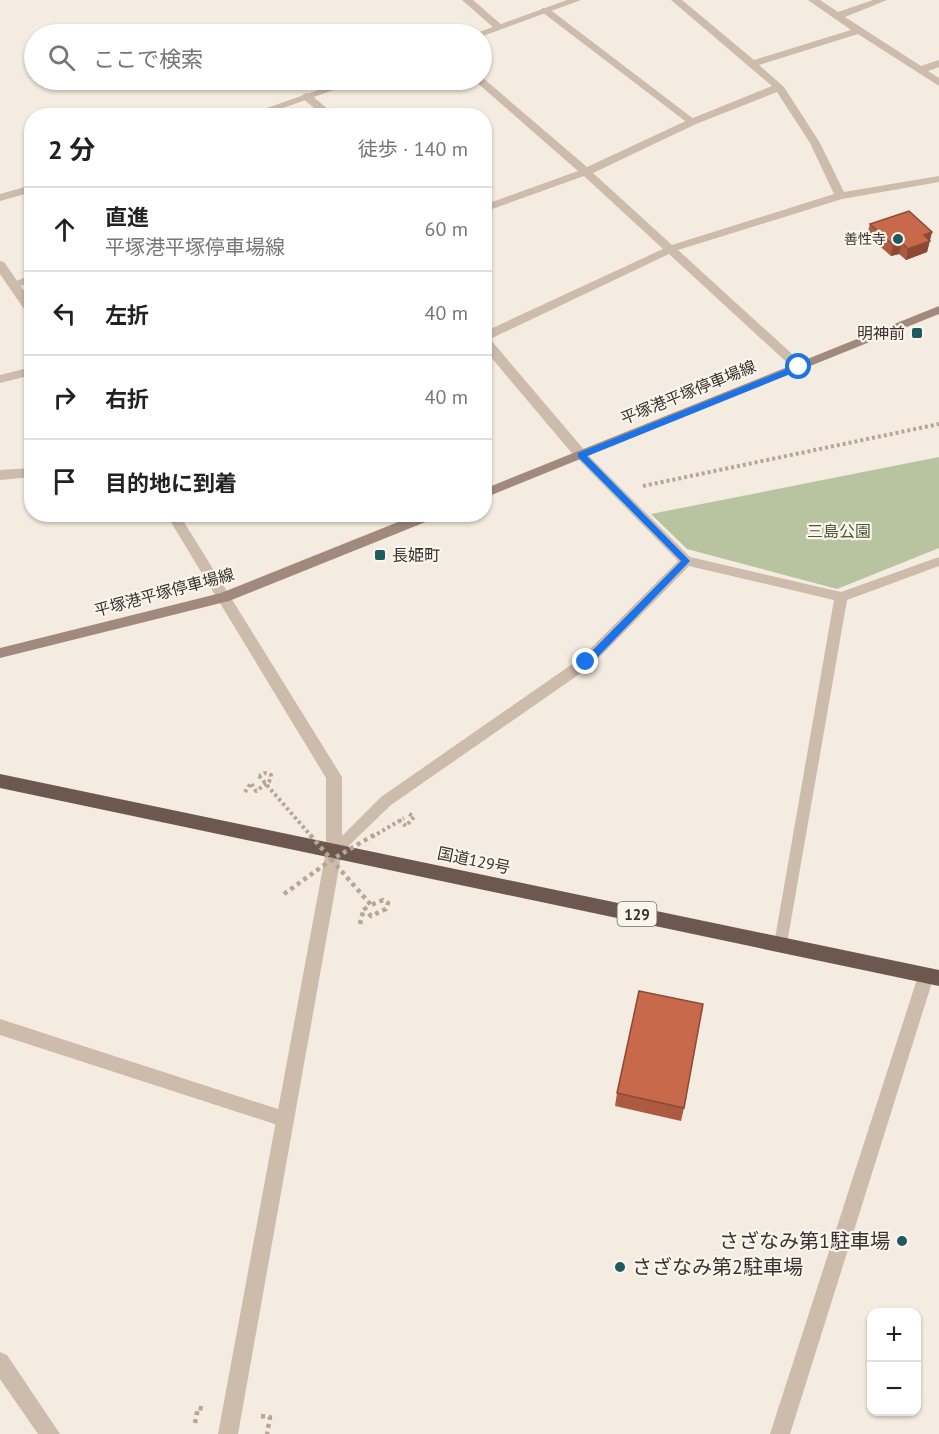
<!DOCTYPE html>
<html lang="ja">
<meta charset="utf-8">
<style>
body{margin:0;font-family:"PT Sans","Noto Sans JP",sans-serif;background:#f6f6f6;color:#222}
.controls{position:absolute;right:18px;bottom:18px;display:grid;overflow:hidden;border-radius:12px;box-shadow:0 2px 4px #0004}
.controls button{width:54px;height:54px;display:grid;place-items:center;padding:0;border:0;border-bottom:2px solid #e0e0e0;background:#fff;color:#222;font:30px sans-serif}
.stop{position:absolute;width:18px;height:18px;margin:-14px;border:4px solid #1a73e8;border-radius:50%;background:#fff}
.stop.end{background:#1a73e8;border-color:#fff;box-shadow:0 2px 6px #0008}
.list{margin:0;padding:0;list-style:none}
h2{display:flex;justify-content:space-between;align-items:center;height:78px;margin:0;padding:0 24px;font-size:26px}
h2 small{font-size:20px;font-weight:400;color:#767676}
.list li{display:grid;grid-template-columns:39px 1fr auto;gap:18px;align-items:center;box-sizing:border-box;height:84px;padding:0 24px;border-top:2px solid #e0e0e0}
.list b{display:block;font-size:22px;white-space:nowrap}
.list p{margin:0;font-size:20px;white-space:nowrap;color:#767676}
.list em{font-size:20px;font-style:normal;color:#767676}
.icon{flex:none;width:33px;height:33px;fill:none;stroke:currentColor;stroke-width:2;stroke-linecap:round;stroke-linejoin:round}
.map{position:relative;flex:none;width:939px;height:1434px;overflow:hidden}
.search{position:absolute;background:#fff;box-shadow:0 2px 4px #0004;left:24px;top:24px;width:468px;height:66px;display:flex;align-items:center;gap:15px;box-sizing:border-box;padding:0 21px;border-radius:33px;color:#767676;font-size:22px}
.panel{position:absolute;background:#fff;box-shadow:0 2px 4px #0004;left:24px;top:108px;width:468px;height:414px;border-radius:24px}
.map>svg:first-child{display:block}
.green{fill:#b8c4a0}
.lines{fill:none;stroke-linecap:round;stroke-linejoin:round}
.path-far1{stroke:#b9a596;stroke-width:4;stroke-dasharray:3 3;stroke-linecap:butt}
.path{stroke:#b9a596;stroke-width:4.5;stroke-dasharray:4 4;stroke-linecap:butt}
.service{fill:#cdbbac;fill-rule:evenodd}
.minor{fill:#cdbbac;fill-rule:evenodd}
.tertiary{fill:#cdbbac;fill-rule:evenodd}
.secondary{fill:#a18a7d;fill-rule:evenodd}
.trunk{fill:#6c584f;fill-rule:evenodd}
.path-bridge-far1{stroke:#b9a596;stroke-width:4;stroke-dasharray:3 3;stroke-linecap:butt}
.path-bridge{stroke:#b9a596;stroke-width:4.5;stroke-dasharray:4 4;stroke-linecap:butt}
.wall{fill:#ac5a40}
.shaded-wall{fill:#8c4a34}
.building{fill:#c8694b;stroke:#8c4a34;stroke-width:1.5}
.route{fill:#1a73e8}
.poi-dot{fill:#1f5a5e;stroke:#fbf5ee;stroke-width:2}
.labels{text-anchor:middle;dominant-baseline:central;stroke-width:4.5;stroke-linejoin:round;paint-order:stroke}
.far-poi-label{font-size:14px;fill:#3b302b;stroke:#fbf5ee;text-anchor:end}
.shield{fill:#fbf5ee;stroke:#756b66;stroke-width:1.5}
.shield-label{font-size:15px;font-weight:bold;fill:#3b302b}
.poi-label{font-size:16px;fill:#3b302b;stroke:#fbf5ee;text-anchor:end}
.street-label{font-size:16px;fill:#3b302b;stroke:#fbf5ee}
.park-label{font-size:16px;fill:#4a5a2e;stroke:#fbf5ee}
.near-poi-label{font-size:20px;fill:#3b302b;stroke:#fbf5ee;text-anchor:end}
</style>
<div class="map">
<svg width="939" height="1434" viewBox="0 0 939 1434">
<rect width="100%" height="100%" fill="#f4ebe1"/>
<path class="green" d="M939,457v91l-102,41 -150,-40 -36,-35z"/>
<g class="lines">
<path class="path-far1" d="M643,486l296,-62
M245,792l6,-9 5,8 13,-9 2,-7 -6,-2 -6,3
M399,820l7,6 8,-9 -6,-4"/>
<path class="path" d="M364,907l7,9 15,-7 2,-6 -5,-3 -12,5
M360,924l4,-16
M261,1416l9,1 -3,17
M195,1423l3,-15 8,1"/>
<path class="service" d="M542,8h6l147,112v4h-6l-147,-112z
M581,451l4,1 105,105 151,35 98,-35v9l-92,34 -61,349 -5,1 -5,-1 -2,-5 60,-344 -145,-34 -98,100 -200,139 -52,50 -5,2 -5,-2 -2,-4 54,-54 200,-139 97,-97 -101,-103 -2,-3 2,-3z"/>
<path class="minor" d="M462,0h11l30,26 -9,2z
M671,0h11l72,60 97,-30 -43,-30h12l18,12 35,-12h14l-42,17 76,49 18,-6v7l-11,4 11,7v8l-81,-52 -99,31 25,22 36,56 24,49 95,-16v6l-97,17 -164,51 125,114 2,3 -2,3h-8l-126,-116 -179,85 96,113 2,3 -2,3h-10l-92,-109v-17l179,-83 -79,-73 -100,36v-7l94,-34 -104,-91 9,-2 104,89 101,-47 84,-34zM777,92l33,51 24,51 -162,51 -79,-72 103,-49z
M306,93l4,1 26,22h-12l-22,-18 -1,-2z
M32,275v7l-18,6 -6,-4z
M32,367v8l-32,8v-8z
M32,468v9l-32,3v-10z
M926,969l6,2 2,5 -144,458h-20l148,-458 2,-5z
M0,1019l284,92 6,2 3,6 -3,6 -6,2 -284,-92z
M0,1352l7,3 53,79h-22l-38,-55z"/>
<path class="tertiary" d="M567,0h14l-98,36 -9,-2z
M347,80h14l-100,36h-17z
M32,185v7l-32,9v-7z
M0,261l4,1 28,40v14l-4,-1 -28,-41z
M166,514h13l163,263v74l-104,583h-20l108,-583v-73z"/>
<path class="secondary" d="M939,306v8l-455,184v-9z
M418,514h21l-1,3 -209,84 -229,57v-10l221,-55z"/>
<path class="trunk" d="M0,774l939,196v16l-939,-198z"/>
<path class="path-bridge-far1" d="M259,776l53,61
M372,837l32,-19"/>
<path class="path-bridge" d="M310,835l61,70
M284,894l47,-34 43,-25"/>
</g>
<path class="wall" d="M870,224l62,8 -5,20 -21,8 -7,-6 -8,2 -24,-21z
M617,1093l67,15 -3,13 -66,-15z"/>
<path class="shaded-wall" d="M932,232l-5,20 -21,8 2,-11 16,-14z
M902,243l-3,11 -8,2 2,-11z"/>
<path class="building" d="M909,211l23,21 -8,3 6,6 -22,8 -6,-6 -9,2 -23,-21z
M639,991l64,13 -19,104 -67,-15z"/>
<path class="route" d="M799,364l4,3 -1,2 -215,87 103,105 -100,104h-7v-5l98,-99 -103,-104v-4z"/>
<g class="poi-dot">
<circle cx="898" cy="239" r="6"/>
<rect x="911" y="327" width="12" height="12" rx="3"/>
<rect x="374" y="549" width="12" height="12" rx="3"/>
<circle cx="902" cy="1241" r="6"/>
<circle cx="620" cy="1267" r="6"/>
</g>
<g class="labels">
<g class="far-poi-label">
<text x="886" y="239">善性寺</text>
</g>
<rect class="shield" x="617.5" y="902" width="39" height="24" rx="4.5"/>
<g class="shield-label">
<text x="637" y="914">129</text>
</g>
<g class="poi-label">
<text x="905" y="333">明神前</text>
<text x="392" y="555" text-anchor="start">長姫町</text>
</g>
<g class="street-label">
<text transform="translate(688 392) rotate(-22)">平塚港平塚停車場線</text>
<text transform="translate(164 592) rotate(-15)">平塚港平塚停車場線</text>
<text transform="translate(474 860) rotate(12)">国道129号</text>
</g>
<g class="park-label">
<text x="839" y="531">三島公園</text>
</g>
<g class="near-poi-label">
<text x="890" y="1241">さざなみ第1駐車場</text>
<text x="632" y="1267" text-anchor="start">さざなみ第2駐車場</text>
</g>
</g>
</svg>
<div class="controls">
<button>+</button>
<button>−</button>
</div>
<div class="stop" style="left:799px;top:367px"></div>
<div class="stop end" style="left:586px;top:662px"></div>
<div class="search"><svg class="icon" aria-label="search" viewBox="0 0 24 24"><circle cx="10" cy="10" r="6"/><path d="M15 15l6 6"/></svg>ここで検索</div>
<section class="panel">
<h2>2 分<small>徒歩 · 140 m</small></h2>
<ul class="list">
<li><svg class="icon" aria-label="ahead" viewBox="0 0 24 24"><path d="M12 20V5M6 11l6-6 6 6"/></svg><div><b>直進</b><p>平塚港平塚停車場線</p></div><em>60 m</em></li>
<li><svg class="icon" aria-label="left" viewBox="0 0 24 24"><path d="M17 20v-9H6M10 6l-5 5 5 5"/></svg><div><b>左折</b></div><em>40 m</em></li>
<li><svg class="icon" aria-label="right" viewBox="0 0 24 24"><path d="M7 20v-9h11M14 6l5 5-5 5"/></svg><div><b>右折</b></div><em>40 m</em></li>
<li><svg class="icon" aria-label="arrive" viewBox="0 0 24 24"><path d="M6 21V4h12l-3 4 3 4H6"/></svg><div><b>目的地に到着</b></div></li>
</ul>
</section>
</div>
